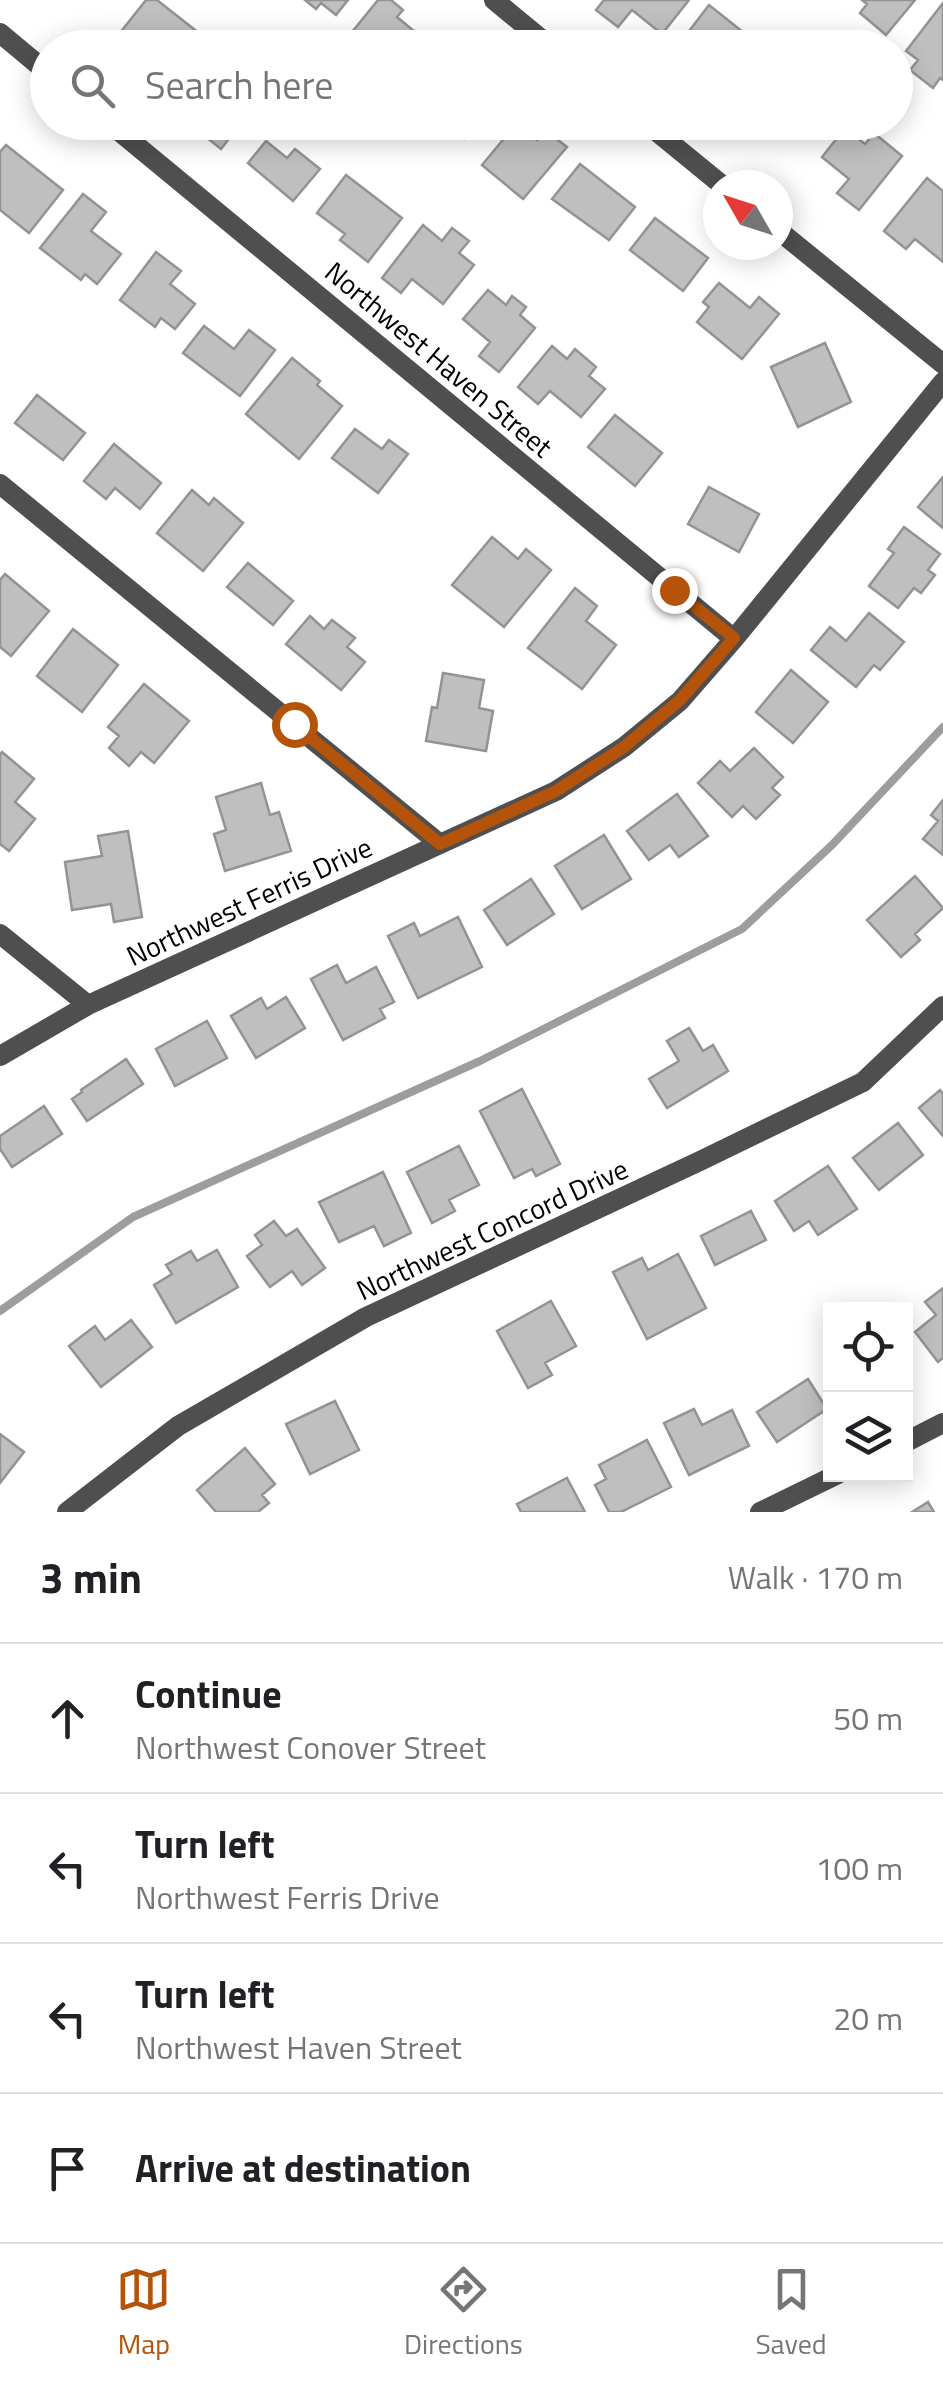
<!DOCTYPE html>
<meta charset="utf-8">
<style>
body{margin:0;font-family:"Titillium Web",sans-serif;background:#f2f2f2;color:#202124}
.controls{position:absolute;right:30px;bottom:30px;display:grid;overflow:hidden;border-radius:0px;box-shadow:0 5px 25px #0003}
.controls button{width:90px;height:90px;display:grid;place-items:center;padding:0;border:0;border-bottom:2px solid #e0e0e0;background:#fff;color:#202124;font:50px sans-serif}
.compass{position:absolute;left:703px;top:170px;width:90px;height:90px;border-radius:50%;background:#fff;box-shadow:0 5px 25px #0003;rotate:309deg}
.stop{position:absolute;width:30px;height:30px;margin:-22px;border:8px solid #b45309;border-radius:50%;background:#fff}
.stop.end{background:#b45309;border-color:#fff;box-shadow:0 2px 10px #0008}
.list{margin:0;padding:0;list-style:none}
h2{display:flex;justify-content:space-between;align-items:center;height:130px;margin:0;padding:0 40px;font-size:42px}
h2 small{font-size:32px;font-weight:400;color:#757577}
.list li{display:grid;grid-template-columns:65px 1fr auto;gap:30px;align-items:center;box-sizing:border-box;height:150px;padding:0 40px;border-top:2px solid #e0e0e0}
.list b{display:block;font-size:38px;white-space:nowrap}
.list p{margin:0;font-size:32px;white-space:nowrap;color:#757577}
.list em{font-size:32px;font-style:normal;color:#757577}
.icon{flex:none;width:55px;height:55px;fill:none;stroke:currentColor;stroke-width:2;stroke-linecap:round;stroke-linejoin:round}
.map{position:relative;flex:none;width:943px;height:1512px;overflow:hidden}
.search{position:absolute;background:#fff;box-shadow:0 5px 25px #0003;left:30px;right:30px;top:30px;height:110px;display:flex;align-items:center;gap:25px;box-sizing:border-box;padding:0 35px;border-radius:55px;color:#757577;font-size:38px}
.sheet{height:730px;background:#fff}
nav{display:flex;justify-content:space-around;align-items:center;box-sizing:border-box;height:140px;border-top:2px solid #e0e0e0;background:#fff;font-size:28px;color:#757577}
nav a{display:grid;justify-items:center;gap:5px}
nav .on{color:#b45309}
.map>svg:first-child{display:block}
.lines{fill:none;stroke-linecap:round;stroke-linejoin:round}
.stream{stroke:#9d9d9d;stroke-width:8}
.building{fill:#bfbfbf;stroke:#939393;stroke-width:2.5}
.street{stroke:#4f4f4f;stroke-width:20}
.route{stroke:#b45309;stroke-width:12}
.labels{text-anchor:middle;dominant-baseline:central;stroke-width:10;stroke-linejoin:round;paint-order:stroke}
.street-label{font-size:28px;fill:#000;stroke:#fff}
</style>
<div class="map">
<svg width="943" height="1512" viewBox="0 0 943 1512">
<rect width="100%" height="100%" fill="#fff"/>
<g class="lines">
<path class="stream" d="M0,1311l133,-94 347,-156 262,-132 90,-84 111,-118"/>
</g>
<path class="building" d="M146,0h11l47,37 -8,11h-88z
M305,0h43l-12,15 -15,-12 -5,6z
M378,0h13l12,10 -6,7 29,24 -5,7h-82z
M604,0h85l-27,34 -30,-24 -14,17 -22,-17z
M862,0h53l-29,35 -26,-22 7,-9z
M943,3v77l-3,-2 -7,10 -23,-18 8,-10 -12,-9z
M709,5l54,43h-69l-11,-9z
M202,122h40l-21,27 -25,-20z
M443,122h34l-13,17z
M517,123l20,17 8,-10 22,17 -44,52 -41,-34z
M845,128l20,16 9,-11 28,23 -43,54 -22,-17 12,-14 -27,-22z
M266,141l21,17 8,-9 25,20 -27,32 -45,-38z
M6,145l57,45 -34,43 -29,-23v-58z
M580,164l55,43 -26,33 -57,-41z
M346,175l56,43 -34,44 -28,-22 5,-6 -28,-21z
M927,178l16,13v71l-28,-23 -9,10 -22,-18z
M83,194l23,18 -15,19 30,23 -24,30 -12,-10 -4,6 -41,-32z
M655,218l53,40 -25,33 -53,-41z
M423,225l19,16 10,-13 17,13 -10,12 15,12 -31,39 -31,-25 -11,14 -19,-15z
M156,252l25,19 -11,13 25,20 -20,25 -14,-11 -6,9 -35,-27z
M719,283l31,25 9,-11 20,17 -37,45 -45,-37 12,-15 -6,-5z
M488,290l18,15 6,-9 14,11 -6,8 15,13 -36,44 -20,-16 11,-14 -27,-23z
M204,326l30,23 15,-19 26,20 -35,46 -57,-43z
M825,343l26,59 -53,25 -27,-60z
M552,346l15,13 8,-10 21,18 -7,9 16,13 -24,28 -31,-26 -12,13 -20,-17z
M292,358l28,23 -3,4 25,21 -43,53 -53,-45z
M37,395l48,38 -22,27 -48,-37z
M615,415l47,38 -27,33 -47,-39z
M355,429l27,20 7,-9 19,14 -30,39 -46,-35z
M114,444l47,39 -21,26 -25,-21 -9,11 -22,-18z
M943,477v51l-25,-21z
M709,487l50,27 -20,38 -51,-28z
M192,490l17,15 5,-7 29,25 -40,48 -46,-38z
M904,527l36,27 -12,16 7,5 -14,18 -7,-5 -16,20 -29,-22 25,-33 -6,-4z
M492,537l26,22 8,-10 25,21 -47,57 -52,-42z
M248,563l45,38 -20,24 -46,-38z
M5,574l44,37 -38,45 -11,-9v-67z
M575,588l22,18 -11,15 30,24 -34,44 -54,-41z
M869,613l35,29 -24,28 -6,-5 -18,22 -45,-37 19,-23 16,14z
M310,616l14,13 8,-9 23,18 -8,9 18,15 -24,28 -55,-46z
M73,629l45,36 -36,47 -45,-36z
M791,670l37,32 -35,41 -37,-31z
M443,673l41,7 -5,28 14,3 -7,40 -60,-10 6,-34 5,1z
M144,684l45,37 -35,42 -13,-11 -12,14 -20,-18 10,-12 -11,-9z
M754,748l29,29 -11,11 8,7 -24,24 -13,-13 -11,11 -34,-34 22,-22 10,10z
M2,752l32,27 -19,23 20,17 -26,32 -9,-7v-89z
M261,783l9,32 9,-3 12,39 -66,20 -11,-37 12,-4 -10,-33z
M677,794l31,42 -29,21 -9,-12 -21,15 -22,-29z
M943,800v55l-20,-16 15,-18 -7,-6z
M128,831l14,86 -28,5 -3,-18 -39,6 -7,-48 37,-6 -4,-20z
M604,835l27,44 -49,30 -27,-43z
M915,876l28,32 -28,26 5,6 -19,17 -34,-37z
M531,879l23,35 -47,31 -23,-35z
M458,917l24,50 -64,31 -30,-62 26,-13 6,13z
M337,965l9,18 30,-16 18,35 -14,7 5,9 -42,22 -32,-61z
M286,997l19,31 -49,30 -25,-42 30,-18 6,11z
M207,1021l20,37 -52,28 -19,-37z
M689,1028l14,23 10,-6 15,26 -61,37 -18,-29 30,-18 -12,-20z
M126,1059l17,25 -56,37 -15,-22 10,-7 -1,-2z
M522,1089l38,75 -24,12 -4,-7 -18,9 -34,-67z
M940,1090l3,4v42l-24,-28z
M44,1106l18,28 -50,33 -12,-18v-13z
M898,1123l25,32 -44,35 -26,-32z
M459,1146l20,39 -30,15 6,11 -23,12 -25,-51z
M828,1166l29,43 -39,26 -9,-14 -15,10 -19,-30z
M383,1172l28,61 -27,13 -10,-20 -35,16 -20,-40z
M751,1211l15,29 -51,25 -14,-29z
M274,1221l12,15 11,-7 28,39 -23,17 -10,-14 -22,16 -23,-31 15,-11 -7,-10z
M217,1250l21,37 -62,36 -22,-38 18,-11 -6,-9 25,-14 6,10z
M678,1254l28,54 -59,31 -34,-67 29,-14 6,12z
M943,1288v70l-5,4 -23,-30 21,-17 -11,-13z
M551,1301l25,45 -31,17 7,12 -24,13 -31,-57z
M131,1320l21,27 -51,40 -32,-41 26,-20 10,14z
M808,1379l19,30 -50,33 -20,-30z
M335,1401l24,49 -49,24 -24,-50z
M694,1409l8,16 30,-15 17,36 -60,29 -25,-52z
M0,1434l24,18 -24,31z
M647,1440l24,47 -50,25h-12l-14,-27 11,-6 -7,-14z
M245,1448l30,36 -13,11 7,8 -11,9h-42l-19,-22z
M567,1478l18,34h-64l-4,-8z
M928,1502l6,10h-22z"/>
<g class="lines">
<path class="street" d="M494,0l58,48
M0,33l48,40
M108,122l626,517
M645,122l77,63
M778,230l165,134
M0,484l440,360
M0,934l88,71
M0,1056l88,-51 468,-214 68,-44 56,-46 54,-62 209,-257
M906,1442l37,-19
M67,1512l111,-86 188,-109 334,-156 163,-79 80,-76
M760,1512l78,-38"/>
</g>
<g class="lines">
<path class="route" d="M294,724l146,120 116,-53 68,-44 56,-47 54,-62 -60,-48"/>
</g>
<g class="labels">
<g class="street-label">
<text transform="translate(439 359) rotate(40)">Northwest Haven Street</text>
<text transform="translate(249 901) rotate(-25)">Northwest Ferris Drive</text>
<text transform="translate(492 1229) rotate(-25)">Northwest Concord Drive</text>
</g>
</g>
</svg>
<div class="controls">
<button><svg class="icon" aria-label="locate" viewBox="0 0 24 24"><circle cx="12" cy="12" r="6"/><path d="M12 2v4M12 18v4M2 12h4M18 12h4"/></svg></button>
<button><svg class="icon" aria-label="layers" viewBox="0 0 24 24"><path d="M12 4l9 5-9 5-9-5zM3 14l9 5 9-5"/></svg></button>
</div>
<svg class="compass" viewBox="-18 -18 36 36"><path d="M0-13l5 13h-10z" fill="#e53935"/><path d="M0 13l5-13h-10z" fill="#757577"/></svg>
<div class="stop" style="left:294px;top:724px"></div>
<div class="stop end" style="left:674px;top:590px"></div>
<div class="search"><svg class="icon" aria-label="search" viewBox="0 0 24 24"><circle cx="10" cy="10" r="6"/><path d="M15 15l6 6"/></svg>Search here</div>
</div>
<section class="sheet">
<h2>3 min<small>Walk · 170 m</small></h2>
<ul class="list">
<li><svg class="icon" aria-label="ahead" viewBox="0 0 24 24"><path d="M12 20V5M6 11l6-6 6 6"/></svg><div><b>Continue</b><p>Northwest Conover Street</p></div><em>50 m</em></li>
<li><svg class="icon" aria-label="left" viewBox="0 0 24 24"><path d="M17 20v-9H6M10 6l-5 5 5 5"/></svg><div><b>Turn left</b><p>Northwest Ferris Drive</p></div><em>100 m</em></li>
<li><svg class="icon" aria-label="left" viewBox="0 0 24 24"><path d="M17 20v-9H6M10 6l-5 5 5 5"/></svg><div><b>Turn left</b><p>Northwest Haven Street</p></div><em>20 m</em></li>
<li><svg class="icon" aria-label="arrive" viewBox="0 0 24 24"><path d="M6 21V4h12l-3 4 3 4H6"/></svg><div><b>Arrive at destination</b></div></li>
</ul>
</section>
<nav>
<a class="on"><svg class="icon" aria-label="map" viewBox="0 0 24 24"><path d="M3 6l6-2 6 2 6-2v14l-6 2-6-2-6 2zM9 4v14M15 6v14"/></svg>Map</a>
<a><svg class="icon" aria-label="directions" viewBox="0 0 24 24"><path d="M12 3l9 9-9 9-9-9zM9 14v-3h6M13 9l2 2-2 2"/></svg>Directions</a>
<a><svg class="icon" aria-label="saved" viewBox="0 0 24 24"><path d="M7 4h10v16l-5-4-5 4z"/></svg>Saved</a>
</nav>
